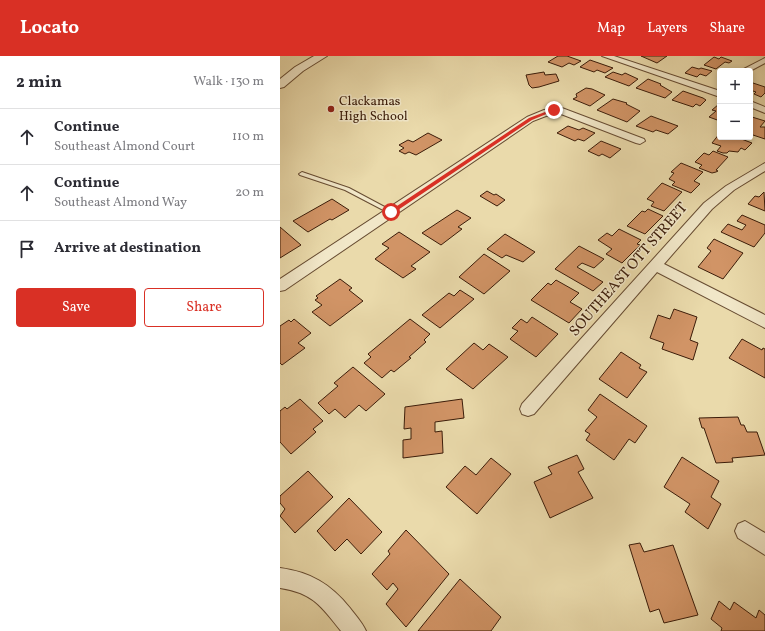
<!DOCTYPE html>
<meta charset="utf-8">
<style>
body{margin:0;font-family:Vollkorn,serif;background:#f2f2f3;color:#2b2b33}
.controls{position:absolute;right:12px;top:12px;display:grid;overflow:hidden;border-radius:4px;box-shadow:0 2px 6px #0003}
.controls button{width:36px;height:36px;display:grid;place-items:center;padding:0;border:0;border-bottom:1px solid #e1e1e2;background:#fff;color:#2b2b33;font:20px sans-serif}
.stop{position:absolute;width:12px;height:12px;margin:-9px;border:3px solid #d93025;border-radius:50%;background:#fff}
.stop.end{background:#d93025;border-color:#fff;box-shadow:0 1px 4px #0008}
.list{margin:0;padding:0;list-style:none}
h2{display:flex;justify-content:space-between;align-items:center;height:52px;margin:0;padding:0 16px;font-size:17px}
h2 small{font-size:13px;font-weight:400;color:#7c7c81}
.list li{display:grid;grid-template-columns:26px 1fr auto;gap:12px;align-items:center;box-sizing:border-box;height:56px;padding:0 16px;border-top:1px solid #e1e1e2}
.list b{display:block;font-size:15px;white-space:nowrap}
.list p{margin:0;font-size:13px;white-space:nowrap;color:#7c7c81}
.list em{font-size:13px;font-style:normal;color:#7c7c81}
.actions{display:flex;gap:8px;padding:12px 16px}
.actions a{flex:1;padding:9px 0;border:1px solid #d93025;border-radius:4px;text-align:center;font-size:14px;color:#d93025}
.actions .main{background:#d93025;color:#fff}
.icon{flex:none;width:22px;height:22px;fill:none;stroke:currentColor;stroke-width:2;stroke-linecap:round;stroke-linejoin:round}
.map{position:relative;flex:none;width:485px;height:575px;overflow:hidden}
header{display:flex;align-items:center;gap:24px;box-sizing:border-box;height:56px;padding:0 20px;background:#d93025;color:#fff}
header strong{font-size:19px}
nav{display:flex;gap:22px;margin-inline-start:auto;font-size:14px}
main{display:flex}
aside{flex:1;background:#fff}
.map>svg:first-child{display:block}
.building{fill:#d19466;stroke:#3b1c09}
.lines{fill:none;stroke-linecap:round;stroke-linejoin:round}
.service-casing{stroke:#674c32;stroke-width:2}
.minor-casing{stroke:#674c32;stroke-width:2}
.tertiary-casing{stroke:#674c32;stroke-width:2}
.service{fill:#f1e7c8;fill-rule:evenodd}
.minor{fill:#f1e7c8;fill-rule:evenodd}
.tertiary{fill:#f1e7c8;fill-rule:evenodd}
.route{fill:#d93025}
.poi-dot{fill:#8f2418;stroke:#f1e7c8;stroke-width:1.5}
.labels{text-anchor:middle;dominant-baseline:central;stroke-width:3;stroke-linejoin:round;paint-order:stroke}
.far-poi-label{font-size:13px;fill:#3b1c09;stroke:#f1e7c8;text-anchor:start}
.street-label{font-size:15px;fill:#3b1c09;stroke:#f1e7c8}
</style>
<header>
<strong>Locato</strong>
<nav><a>Map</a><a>Layers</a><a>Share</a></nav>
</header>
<main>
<aside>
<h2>2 min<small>Walk · 130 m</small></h2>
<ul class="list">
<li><svg class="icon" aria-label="ahead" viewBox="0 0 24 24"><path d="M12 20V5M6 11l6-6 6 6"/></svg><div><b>Continue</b><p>Southeast Almond Court</p></div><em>110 m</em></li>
<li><svg class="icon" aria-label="ahead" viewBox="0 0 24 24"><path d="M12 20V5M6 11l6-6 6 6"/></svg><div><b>Continue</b><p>Southeast Almond Way</p></div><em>20 m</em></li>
<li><svg class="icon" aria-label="arrive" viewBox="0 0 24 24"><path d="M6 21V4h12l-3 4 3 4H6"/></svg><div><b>Arrive at destination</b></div></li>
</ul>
<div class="actions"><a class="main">Save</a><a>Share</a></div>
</aside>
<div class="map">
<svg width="485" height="575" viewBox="0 0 485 575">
<rect width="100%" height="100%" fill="#eadaab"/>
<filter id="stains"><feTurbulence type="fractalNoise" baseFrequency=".005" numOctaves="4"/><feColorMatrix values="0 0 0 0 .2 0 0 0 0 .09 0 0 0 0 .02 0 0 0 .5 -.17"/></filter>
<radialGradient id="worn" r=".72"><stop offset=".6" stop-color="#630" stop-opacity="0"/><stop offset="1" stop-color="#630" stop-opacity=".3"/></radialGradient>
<path class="building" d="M278,0h9l14,5 -7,4 -5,-2 -7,4 -14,-5z
M361,0h26l-10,7z
M434,1l5,2 2,-2 11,4 -3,2 -4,-1 -9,7 -12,-4z
M310,4l23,8 -8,5 -8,-3 -3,2 -14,-5z
M412,11l7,2 2,-1 11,3 -6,5 -6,-2 -3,3 -12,-4z
M264,16l1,3 11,-1 3,7 -20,6 -7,1 -3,-3 -3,-10z
M333,16l9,3 3,-2 13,6 -9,7 -24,-9z
M368,23l13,5 -1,1 12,7 -7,6 -29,-10z
M473,27l12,4v6l-4,4 -7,-3 2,-2 -6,-2v-4z
M306,32l6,1 13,6 -15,11 -17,-7 4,-2 -1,-3z
M403,35l20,7 3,2 -6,6 -4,-2 -3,3 -21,-7z
M333,43l14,4 -1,1 14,7 -13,11 -30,-12z
M439,48h1v17l-11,-4 7,-6 -4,-1z
M371,60l27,10 -10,8 -12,-4 -3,2 -17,-6z
M472,61l13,4 -5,6h5v12l-15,-5v-16z
M288,70l11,4 4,-2 12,5 -11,8 -6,-2 -3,2 -18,-8z
M148,77l14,7 -26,15 -7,-3 -4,2 -6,-3 5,-3 -5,-3 9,-5 5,2z
M440,77v4h16l16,6 -7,7 -4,-2 -3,4 -9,-1 -2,2h-4l-6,-2 4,-5 -9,-3z
M321,85l20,8 -11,9 -8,-4 -3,2 -11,-5z
M433,95l15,6 -12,13 2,1 -2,1 -4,1 -13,-5 3,-3 -7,-3 9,-9 5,2z
M401,107l22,9 -9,9 6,3 -9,9 -19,-8 3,-3 -6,-3 5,-6 -3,-1z
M382,127l20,9 -18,19 -13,-5 3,-4 -7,-3z
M207,135l7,4 2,-1 9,6 -8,6 -17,-10z
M484,136l1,19 -17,-7 7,-8 4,1z
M52,143l17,11 -17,10 -2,-1 -22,13 -15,-11z
M368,153l15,7 -18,18 -18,-8 15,-15 3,1z
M177,154l14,8 -13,9 4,2 -21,16 -19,-12z
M462,159l23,10v8l-11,14 -33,-15 7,-8 14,6 4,-5 -9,-4z
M0,171l21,18 -21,13z
M339,173l22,11 -4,4 3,1 -18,18 -16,-9 6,-5 -14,-9 9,-7 5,3z
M119,176l31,20 -19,14 5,3 -13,9 -28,-19 14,-11 -7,-4z
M225,178l30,18 -12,10 -17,-7 -4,3 -15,-9z
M434,183l29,14 -20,26 -25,-12 13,-16 -4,-3z
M299,190l25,13 -10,9 -12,-5 -5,4 26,15 -10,9 -38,-22z
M204,198l26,17 -26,23 -25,-17z
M60,223l12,9 -3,2 14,11 -33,25 -18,-14 10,-7 -7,-5 3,-2 -2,-2z
M276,224l23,13 -9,9 12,7 -13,14 -38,-23 17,-17 3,2z
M180,234l14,9 -34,29 -18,-13 27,-22 5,3z
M394,253l23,8 -7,23 8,3 -5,17 -31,-11 2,-6 -14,-5 8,-23 12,4z
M252,261l26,17 -22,23 -26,-18 8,-8 -6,-3 9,-9 6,4z
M14,263l17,14 -13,10 7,5 -23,17 -2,-2v-37l9,-6 2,2z
M130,263l20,15 -6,6 2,2 -17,15 2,1 -17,14 -3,-2 -9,8 -18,-15 7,-6 -3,-3z
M462,283l20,11 1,-2 2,1v29l-36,-20z
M194,287l9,7 6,-6 19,13 -35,32 -27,-20z
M341,296l20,13 -2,3 8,4 -20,26 -28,-19z
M73,311l32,27 -19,17 -7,-6 -14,13 -10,-9 -6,5 -11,-11 20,-17 -4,-3z
M320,338l47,32 -12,17 -6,-4 -15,21 -28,-20 4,-6 -5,-3 12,-14 -9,-7z
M20,343l23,22 -10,8 3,3 -25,22 -11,-12v-31l5,-4 2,2z
M182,343l2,19 -29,4v10l7,-1 1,22 -40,5v-18l8,-1v-11l-7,1 1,-22z
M458,361l3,8h3l3,7h10l8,23 -33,3 1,4 -17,1 -12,-35h-2l-3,-10z
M297,399l7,14 -6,3 15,26 -43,20 -16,-36 18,-8 -4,-7z
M402,401l37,24 -8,16 10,7 -13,25 -23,-17 5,-8 -26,-17z
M211,402l20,16 -34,40 -31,-27 19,-21 11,9z
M28,415l25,26 -38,36 -15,-17 5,-7 -5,-6v-7z
M69,442l33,34 -21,22 -14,-15 -12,12 -18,-20z
M126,474l43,44 -43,53 -20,-23 12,-15 -5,-6 -6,7 -15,-16 18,-20 -2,-3z
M360,487l4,9 29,-7 25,70 -34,8 -5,-14 -9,3 -21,-67z
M180,523l41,38 -10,14h-73z
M439,545l11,9 4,-8 22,16 3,-8 6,5v16h-44l1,-3 -11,-9z"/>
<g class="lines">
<defs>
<path id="service" d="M22,116l47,16 45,24 -1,1h-4l-44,-23 -45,-15 -1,-1z"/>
<path id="minor" d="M322,0h12l106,35v6z
M485,2v5l-15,8h-10z
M470,45l15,6v6l-15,-6z
M282,52l82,31 1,2 -5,3 -4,-1 -75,-29 -15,2 -13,5 -248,169 -5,1v-12l247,-162 17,-7z
M485,107v8l-31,19 -22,19 -48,55 101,51v13l-108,-56 -123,142 -6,2 -6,-2 -2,-5 2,-5 182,-201 22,-17z
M465,465l20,12v22l-27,-17 -3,-7 3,-7z
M0,512c30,4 51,16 70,40 6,8 12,14 16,23h-25c-20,-25 -28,-38 -61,-43z"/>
<path id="tertiary" d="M34,0h13l-24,15 -19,16 -4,1v-9l15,-12z"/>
</defs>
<use href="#service" class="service-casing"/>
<use href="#minor" class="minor-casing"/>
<use href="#tertiary" class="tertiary-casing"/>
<use href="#service" class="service"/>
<use href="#minor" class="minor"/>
<use href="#tertiary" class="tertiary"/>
</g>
<path class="route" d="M273,53l3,1 -24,10 -140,94 -4,-2 141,-94z"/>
<circle class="poi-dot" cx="51" cy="53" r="4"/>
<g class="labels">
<g class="far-poi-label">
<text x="59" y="46">Clackamas<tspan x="59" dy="15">High School</tspan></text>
</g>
<g class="street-label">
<text transform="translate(349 214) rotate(-49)">SOUTHEAST OTT STREET</text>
</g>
</g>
<rect width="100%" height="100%" filter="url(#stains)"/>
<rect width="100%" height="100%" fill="url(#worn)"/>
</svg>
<div class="controls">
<button>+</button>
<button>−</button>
</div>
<div class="stop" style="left:111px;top:156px"></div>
<div class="stop end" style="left:274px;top:54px"></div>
</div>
</main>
